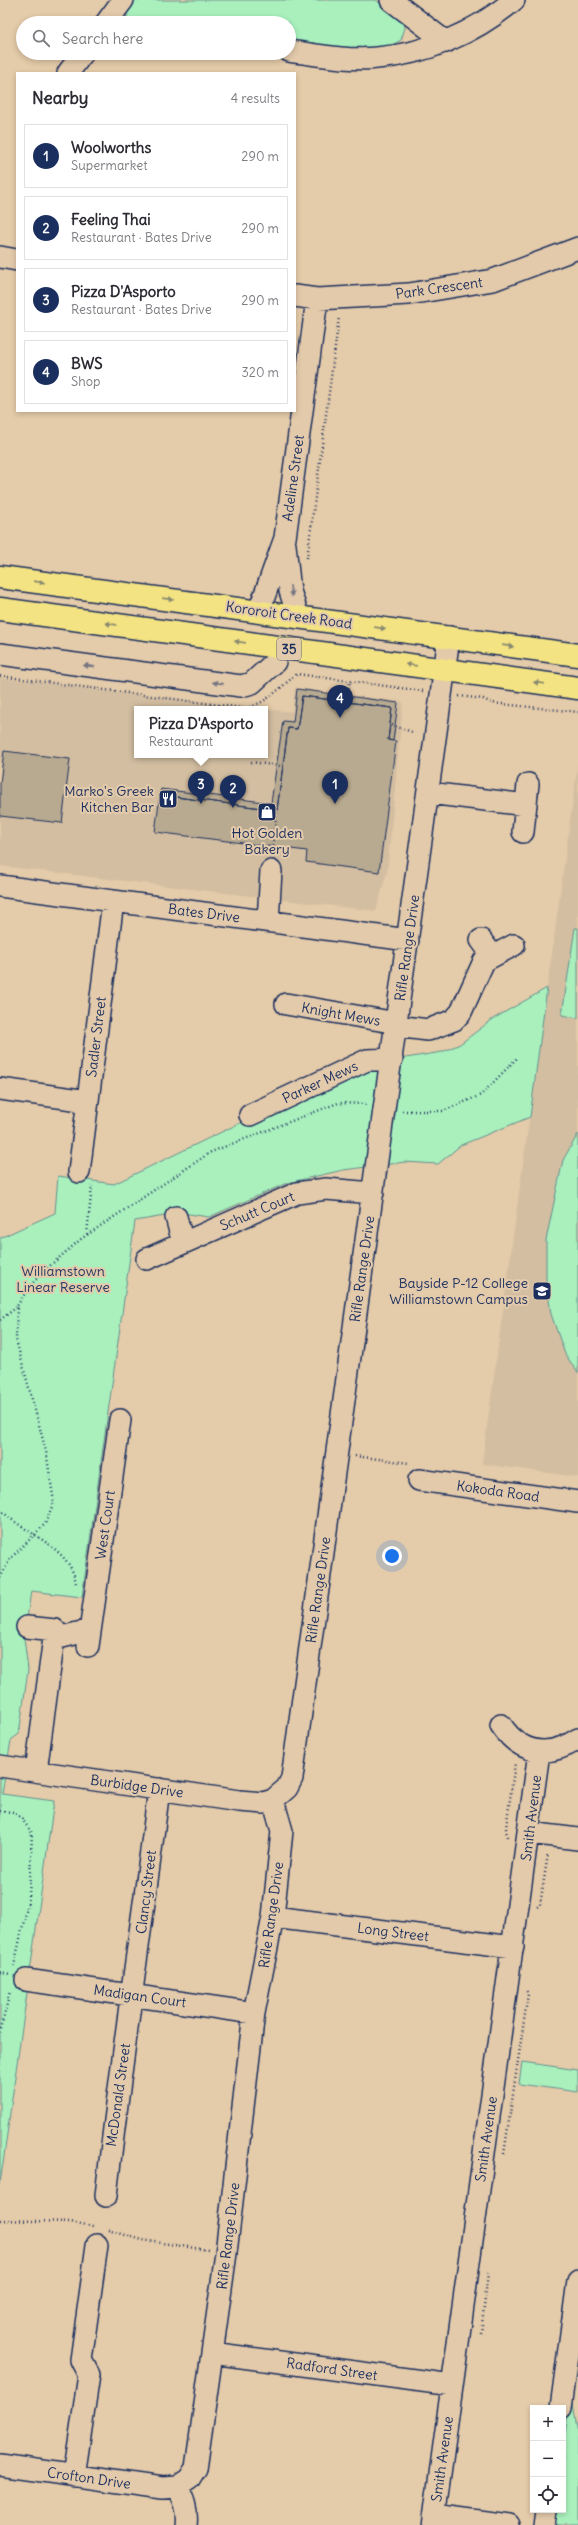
<!DOCTYPE html>
<meta charset="utf-8">
<style>
body{margin:0;font-family:Delius,sans-serif;background:#f2f2f3;color:#2b2b33}
.controls{position:absolute;right:12px;bottom:12px;display:grid;overflow:hidden;border-radius:0px;box-shadow:0 2px 6px #0003}
.controls button{width:36px;height:36px;display:grid;place-items:center;padding:0;border:0;border-bottom:1px solid #e1e1e2;background:#fff;color:#2b2b33;font:20px sans-serif}
.you{position:absolute;left:392px;top:1556px;width:14px;height:14px;margin:-10px;border:3px solid #fff;border-radius:50%;background:#1a73e8;box-shadow:0 0 0 6px #1a73e833}
.badge{display:grid;place-items:center;width:26px;height:26px;border-radius:50%;background:#1b2f5e;color:#fff;font-size:13px;font-weight:700}
.pin{position:absolute;translate:-50% -33px;filter:drop-shadow(0 1px 2px #0008)}
.pin::after{content:'';position:absolute;top:21px;width:14px;height:12px;background:inherit;clip-path:polygon(0 0,100% 0,50% 100%)}
.popup{position:absolute;left:134px;top:706px;width:134px;height:52px;box-sizing:border-box;display:grid;place-content:center;border-radius:0px;background:#fff;filter:drop-shadow(0 1px 3px #0005);font-size:13px;white-space:nowrap;color:#7c7c81}
.popup b{font-size:15px;color:#2b2b33}
.popup::after{content:'';position:absolute;left:50%;top:100%;margin-left:-8px;border:8px solid transparent;border-top-color:#fff}
.list{margin:0;padding:0;list-style:none}
h2{display:flex;justify-content:space-between;align-items:center;height:52px;margin:0;padding:0 16px;font-size:17px}
h2 small{font-size:13px;font-weight:400;color:#7c7c81}
.list li{display:grid;grid-template-columns:26px 1fr auto;gap:12px;align-items:center;box-sizing:border-box;height:64px;margin:0 8px 8px;padding:0 8px;border:1px solid #e1e1e2;border-radius:0px}
.list b{display:block;font-size:15px;white-space:nowrap}
.list p{margin:0;font-size:13px;white-space:nowrap;color:#7c7c81}
.list em{font-size:13px;font-style:normal;color:#7c7c81}
.icon{flex:none;width:22px;height:22px;fill:none;stroke:currentColor;stroke-width:2;stroke-linecap:round;stroke-linejoin:round}
.map{position:relative;flex:none;width:578px;height:2525px;overflow:hidden}
.search{position:absolute;background:#fff;box-shadow:0 2px 6px #0003;left:16px;top:16px;width:280px;height:44px;display:flex;align-items:center;gap:10px;box-sizing:border-box;padding:0 14px;border-radius:22px;color:#7c7c81;font-size:15px}
.panel{position:absolute;background:#fff;box-shadow:0 2px 6px #0003;left:16px;top:72px;width:280px;height:340px;border-radius:0px}
.map>svg:first-child{display:block}
.built{fill:#d3bea1}
.green{fill:#a9f0bd;stroke:#62908e}
.building{fill:#b8aa90;stroke:#1b2f5e}
.lines{fill:none;stroke-linecap:round;stroke-linejoin:round}
.minor-casing{stroke:#1b2f5e;stroke-width:24}
.major-casing{stroke:#1b2f5e;stroke-width:25}
.path{stroke:#1b2f5e;stroke-width:2.5;stroke-dasharray:1 3;stroke-linecap:butt}
.minor{stroke:#e3caab;stroke-width:21}
.major{stroke:#f4e382;stroke-width:22}
.oneway{fill:#888970}
.oneway2{fill:#757581}
.labels{text-anchor:middle;dominant-baseline:central;stroke-width:4;stroke-linejoin:round;paint-order:stroke}
.shield{fill:#e3caab;stroke:#575e75;stroke-width:1}
.shield-label{font-size:13px;font-weight:bold;fill:#1b2f5e}
.street-label{font-size:14px;fill:#1b2f5e;stroke:#e3caab}
.poi-label{font-size:14px;fill:#1b2f5e;stroke:#e3caab;text-anchor:end}
.park-label{font-size:14px;fill:#223963;stroke:#e3caab}
</style>
<div class="map">
<svg width="578" height="2525" viewBox="0 0 578 2525">
<rect width="100%" height="100%" fill="#e4cba9"/>
<filter id="ink" filterUnits="userSpaceOnUse"><feTurbulence type="fractalNoise" baseFrequency=".025" numOctaves="2"/><feDisplacementMap in="SourceGraphic" scale="8" xChannelSelector="R" yChannelSelector="G"/><feConvolveMatrix kernelMatrix="1 2 1 2 8 2 1 2 1" color-interpolation-filters="sRGB"/></filter>
<g filter="url(#ink)">
<path class="built" d="M0,678l261,31h-124v46h128v-46l27,3 3,-24 108,14 -16,170 -11,39 -376,-45z
M578,763v714l-96,-13z"/>
<path class="green" d="M132,0h244l23,17 6,11 -4,12 -16,9h-33l-63,-8v-18l-161,-1 -2,-14z
M575,928h3v90l-16,-3z
M547,988l-17,129 -69,28 -23,19 -33,-2 -62,8 -56,13 -78,34 -27,-4 -47,8 -53,376 -51,-6 -7,47 4,32 -9,64 -8,6 -9,54 52,7 -54,383v-946l55,-25 3,-37 56,8 244,-118 84,-14 18,-8 33,-25z
M578,1134v239l-13,-19 -14,-40 -5,-35v-39l17,-80z
M522,2062l56,8v22l-59,-8z
M571,2390l7,45v90h-26l2,-15h9v-62z"/>
<path class="building" d="M297,689l101,14 -5,38 -5,-1 4,-32 -90,-12 -5,33 -9,-1 -11,82 -117,-15 1,-6 110,14 12,-82 10,1z
M302,696l90,12 -4,32 8,1 -17,131 -73,-10 1,-11 -152,-19 5,-37 117,15 11,-82 9,1z
M4,751l66,8 -8,64 -62,-7v-33z"/>
<g class="lines">
<defs>
<path id="minor" d="M391,0l55,42
M106,23l17,-23
M289,51c29,4 59,10 88,7 50,-4 99,-26 137,-58
M68,73l15,-20
M0,257l17,3
M295,296l22,3 92,-5 84,-14 85,-32
M285,545l5,46 8,25
M259,611l26,-73 32,-239
M0,654l241,32 11,-3 23,-21 3,-15
M429,793l97,12
M523,832l5,-48
M0,886l408,54
M268,921l3,-50
M481,940l11,15
M286,1004l111,19
M396,1026l32,4 26,-10 7,-8 23,-51 30,-16
M0,1089l88,12
M250,1115l117,-55 25,-1
M79,1172l34,-271
M176,1217l7,26
M147,1259l150,-66 29,-4 47,4
M419,1480l159,22
M27,1627l28,3 -19,141
M54,1639l36,-9
M88,1646l32,-226
M501,1725c20,30 48,33 77,14
M0,1766l239,35 25,2 9,-3
M529,1833l49,6
M273,1917l240,30
M26,1980l228,33
M106,2196c15,-136 36,-271 53,-407
M212,2353l240,32
M561,2408l17,-127
M0,2465l162,23 15,-1
M74,2476l15,-101 -8,-15 16,-115
M434,2515l75,10
M186,2525c2,-14 -3,-26 -9,-38l12,-8 7,-11 30,-215 28,-240 19,-96 9,-86 -9,-31 14,-12 5,-10 157,-1141
M433,2525l106,-773
M544,2525l2,-15"/>
<path id="major" d="M0,577l578,78
M0,609l578,79"/>
</defs>
<use href="#minor" class="minor-casing"/>
<use href="#major" class="major-casing"/>
<path class="path" d="M307,558l32,-241
M0,676l242,32c22,-1 38,-21 55,-34l126,17
M459,696l24,3 9,4 86,9
M347,700l3,-19
M392,725l20,7
M251,762l29,4
M272,853l5,-43 -3,-3
M402,1111h41l38,-16 36,-37
M87,1234l5,-48
M0,1320l17,-13
M355,1456l54,7
M0,1509c23,25 72,37 76,76
M0,1578l10,-19 35,-35 9,-22 -8,-51 -30,-111 1,-34 12,-19 17,-18 35,-30 130,-87 127,-49 28,1
M0,1811l14,1 8,7 10,14 -3,65 -15,68
M507,1837l-1,-9 9,-65
M537,1907l3,-2 8,-51
M0,1972l10,2
M0,2033l10,-42
M504,2154l24,-160 -2,-4
M0,2220l70,2 23,4
M109,2230l33,10 66,10
M481,2333l7,-60"/>
<use href="#minor" class="minor"/>
<use href="#major" class="major"/>
</g>
<defs><path id="oneway-solid" d="M-6-.8H1V-3.2L6.5 0L1 3.2V.8H-6Z"/></defs>
<g class="oneway">
<use href="#oneway-solid" transform="translate(39 582) rotate(8)"/>
<use href="#oneway-solid" transform="translate(168 599) rotate(8)"/>
<use href="#oneway-solid" transform="translate(111 624) rotate(-172)"/>
<use href="#oneway-solid" transform="translate(380 628) rotate(8)"/>
<use href="#oneway-solid" transform="translate(240 642) rotate(-172)"/>
<use href="#oneway-solid" transform="translate(508 646) rotate(8)"/>
<use href="#oneway-solid" transform="translate(411 665) rotate(-172)"/>
<use href="#oneway-solid" transform="translate(539 683) rotate(-172)"/>
</g>
<g class="oneway2">
<use href="#oneway-solid" transform="translate(291 591) rotate(79)"/>
<use href="#oneway-solid" transform="translate(89 666) rotate(-173)"/>
<use href="#oneway-solid" transform="translate(218 683) rotate(-173)"/>
</g>
</g>
<defs>
<symbol id="restaurant-square" viewBox="-11 -11 22 22"><rect x="-9" y="-9" width="18" height="18" rx="4" fill="#1b2f5e" stroke="#e3caab"/><path d="M-5-6h1v4h1v-4h1v4h1v-4h1v5L-1.5 .5V6h-2V.5L-5-1ZM5-6V6H3V1.5H1.5Q1.5-4 5-6Z" fill="#fff"/></symbol>
<symbol id="shop-square" viewBox="-11 -11 22 22"><rect x="-9" y="-9" width="18" height="18" rx="4" fill="#1b2f5e" stroke="#e3caab"/><path d="M-5-2.5h2.3a2.7 3.5 0 0 1 5.4 0H5L5.5 6h-11ZM-1.5-2.5h3a1.5 2.3 0 0 0-3 0Z" fill="#fff"/></symbol>
<symbol id="school-square" viewBox="-11 -11 22 22"><rect x="-9" y="-9" width="18" height="18" rx="4" fill="#1b2f5e" stroke="#e3caab"/><path d="M0-5L7-2L0 1L-7-2ZM-4 1L0 2.5L4 1V4Q0 6-4 4Z" fill="#fff"/></symbol>
</defs>
<g fill-rule="evenodd">
<use href="#restaurant-square" x="157" y="788" width="22" height="22"/>
<use href="#shop-square" x="256" y="801" width="22" height="22"/>
<use href="#school-square" x="531" y="1280" width="22" height="22"/>
</g>
<g class="labels">
<rect class="shield" x="277" y="638" width="24" height="22" rx="3"/>
<g class="shield-label">
<text x="289" y="649">35</text>
</g>
<g class="street-label">
<text transform="translate(439 288) rotate(-8)">Park Crescent</text>
<text transform="translate(293 478) rotate(-82)">Adeline Street</text>
<text transform="translate(289 615) rotate(8)">Kororoit Creek Road</text>
<text transform="translate(204 913) rotate(7)">Bates Drive</text>
<text transform="translate(407 948) rotate(-82)">Rifle Range Drive</text>
<text transform="translate(341 1014) rotate(10)">Knight Mews</text>
<text transform="translate(96 1037) rotate(-83)">Sadler Street</text>
<text transform="translate(320 1082) rotate(-25)">Parker Mews</text>
<text transform="translate(257 1211) rotate(-23)">Schutt Court</text>
<text transform="translate(362 1269) rotate(-82)">Rifle Range Drive</text>
<text transform="translate(498 1491) rotate(8)">Kokoda Road</text>
<text transform="translate(105 1525) rotate(-82)">West Court</text>
<text transform="translate(318 1590) rotate(-82)">Rifle Range Drive</text>
<text transform="translate(137 1786) rotate(8)">Burbidge Drive</text>
<text transform="translate(531 1818) rotate(-83)">Smith Avenue</text>
<text transform="translate(146 1892) rotate(-83)">Clancy Street</text>
<text transform="translate(271 1915) rotate(-82)">Rifle Range Drive</text>
<text transform="translate(393 1932) rotate(7)">Long Street</text>
<text transform="translate(140 1996) rotate(8)">Madigan Court</text>
<text transform="translate(118 2095) rotate(-82)">McDonald Street</text>
<text transform="translate(486 2139) rotate(-82)">Smith Avenue</text>
<text transform="translate(228 2236) rotate(-83)">Rifle Range Drive</text>
<text transform="translate(332 2369) rotate(8)">Radford Street</text>
<text transform="translate(442 2459) rotate(-82)">Smith Avenue</text>
<text transform="translate(89 2478) rotate(8)">Crofton Drive</text>
</g>
<g class="poi-label">
<text x="154" y="791">Marko's Greek<tspan x="154" dy="16">Kitchen Bar</tspan></text>
<text x="267" y="833" text-anchor="middle">Hot Golden<tspan x="267" dy="16">Bakery</tspan></text>
<text x="528" y="1283">Bayside P-12 College<tspan x="528" dy="16">Williamstown Campus</tspan></text>
</g>
<g class="park-label">
<text x="63" y="1271">Williamstown<tspan x="63" dy="16">Linear Reserve</tspan></text>
</g>
</g>
</svg>
<div class="controls">
<button>+</button>
<button>−</button>
<button><svg class="icon" aria-label="locate" viewBox="0 0 24 24"><circle cx="12" cy="12" r="6"/><path d="M12 2v4M12 18v4M2 12h4M18 12h4"/></svg></button>
</div>
<div class="you"></div>
<div class="pin badge" style="left:335px;top:804px">1</div>
<div class="pin badge" style="left:233px;top:808px">2</div>
<div class="pin badge" style="left:201px;top:804px">3</div>
<div class="popup"><b>Pizza D'Asporto</b>Restaurant</div>
<div class="pin badge" style="left:340px;top:718px">4</div>
<div class="search"><svg class="icon" aria-label="search" viewBox="0 0 24 24"><circle cx="10" cy="10" r="6"/><path d="M15 15l6 6"/></svg>Search here</div>
<section class="panel">
<h2>Nearby<small>4 results</small></h2>
<ul class="list">
<li><span class="badge">1</span><div><b>Woolworths</b><p>Supermarket</p></div><em>290 m</em></li>
<li><span class="badge">2</span><div><b>Feeling Thai</b><p>Restaurant · Bates Drive</p></div><em>290 m</em></li>
<li><span class="badge">3</span><div><b>Pizza D'Asporto</b><p>Restaurant · Bates Drive</p></div><em>290 m</em></li>
<li><span class="badge">4</span><div><b>BWS</b><p>Shop</p></div><em>320 m</em></li>
</ul>
</section>
</div>
